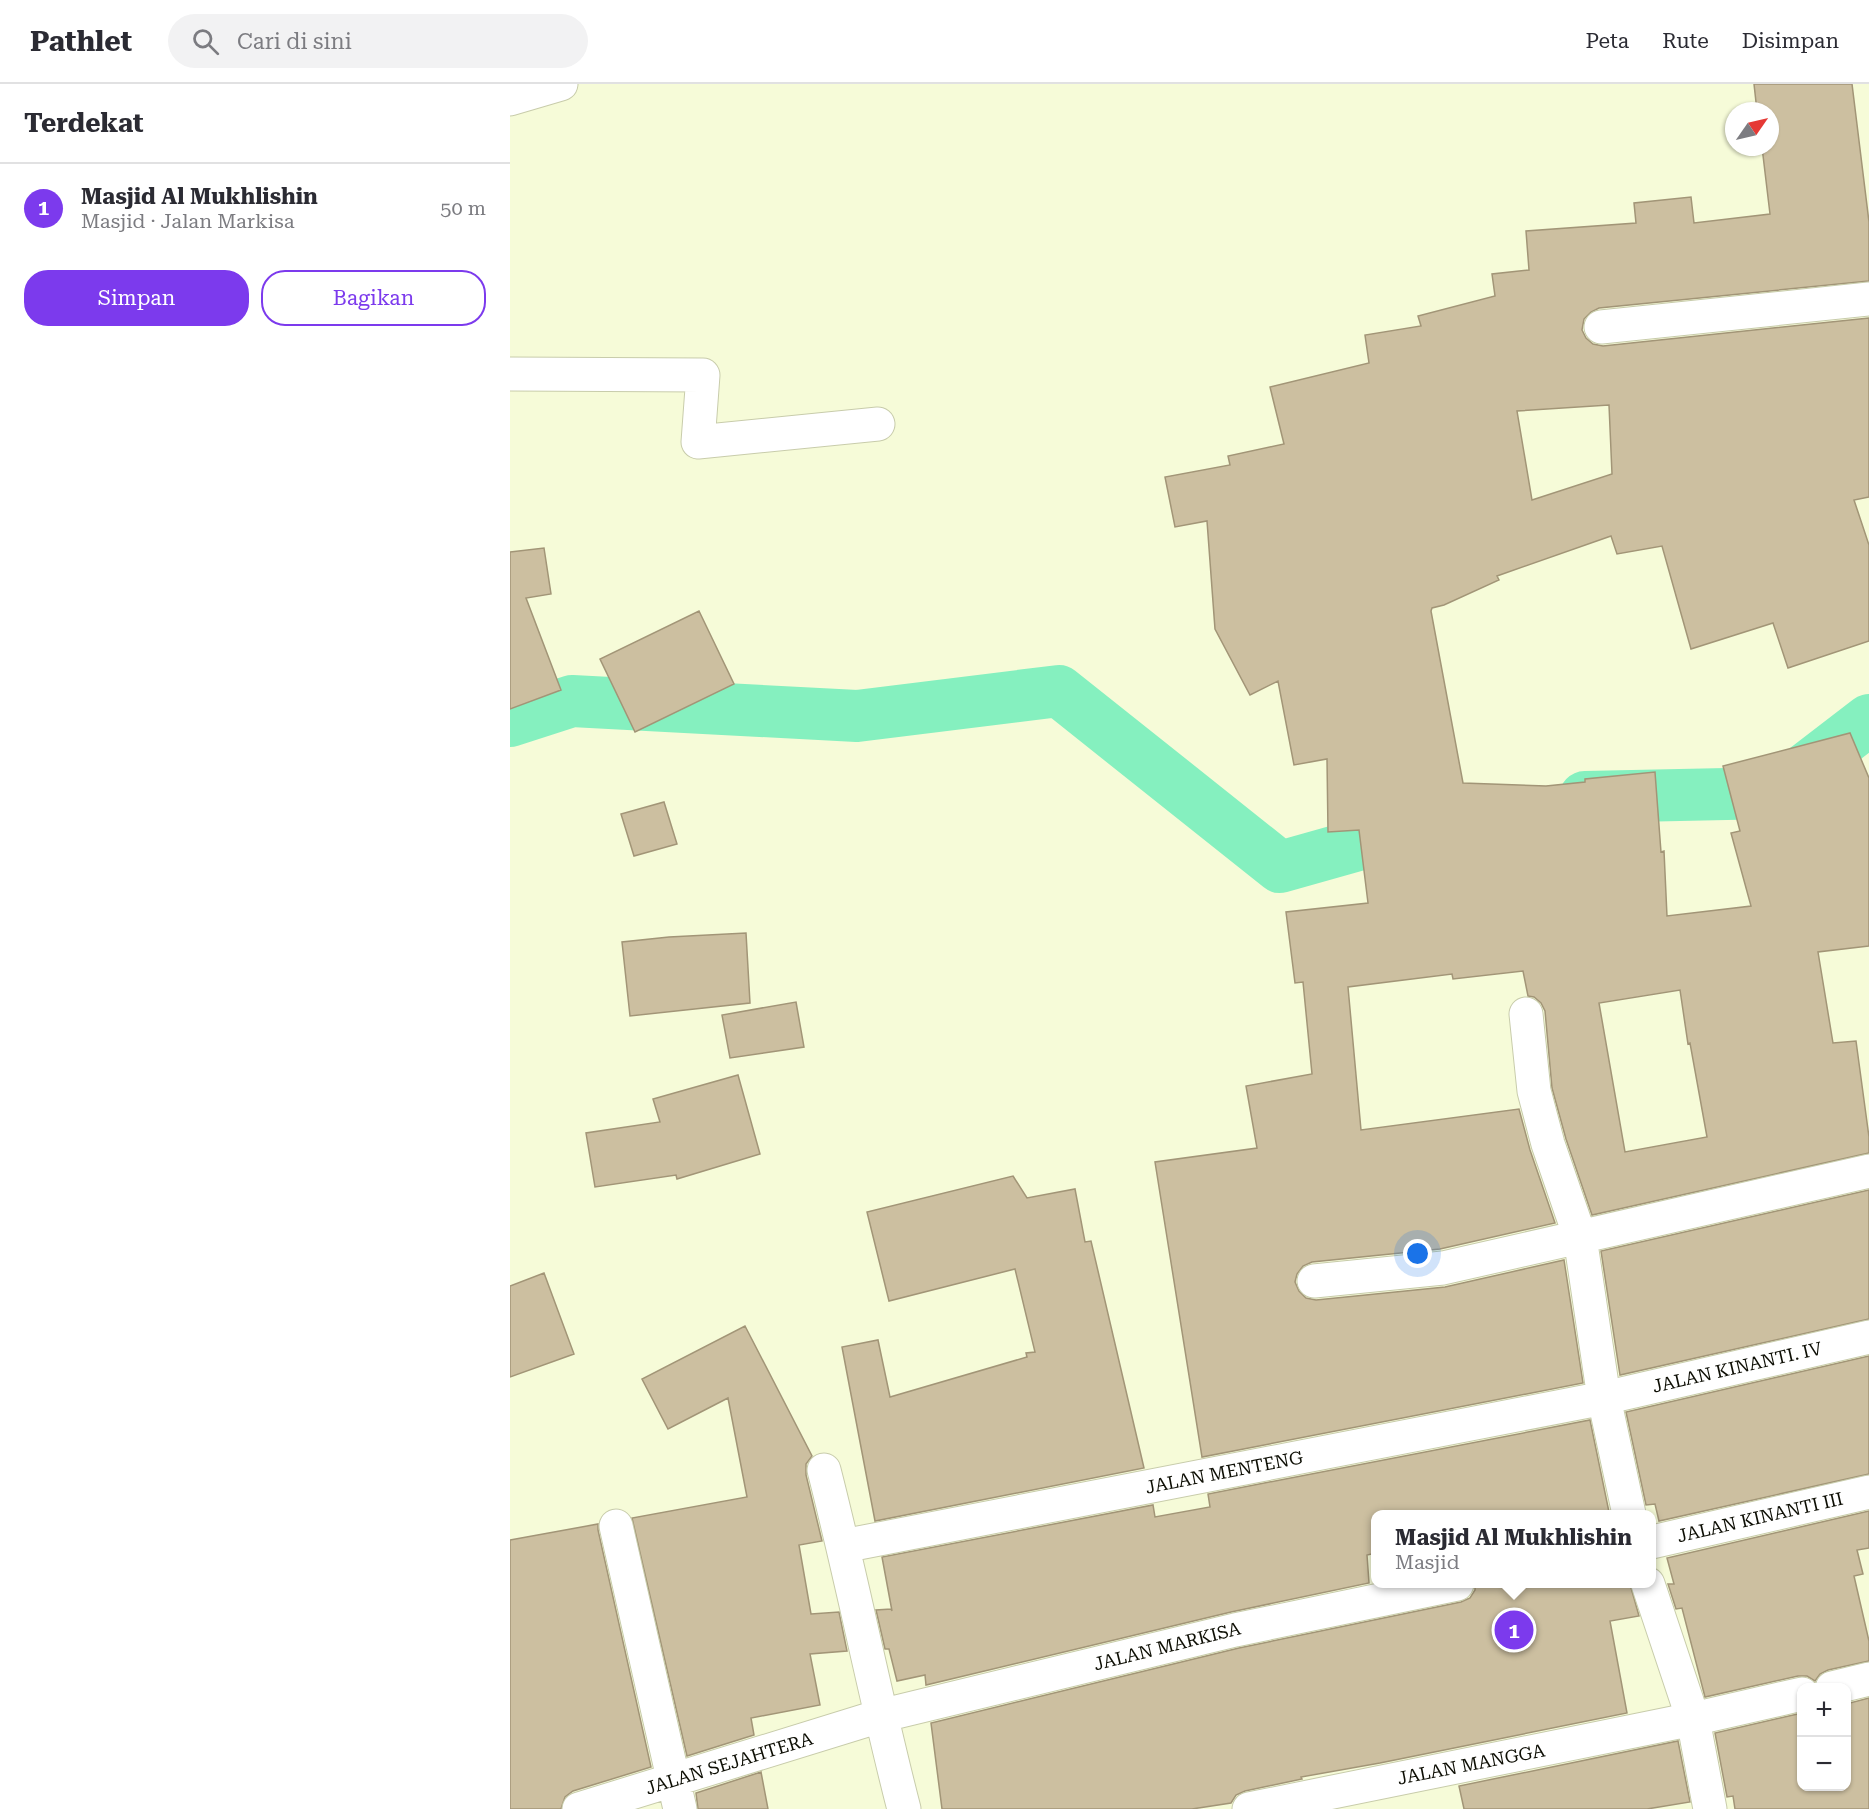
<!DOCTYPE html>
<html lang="id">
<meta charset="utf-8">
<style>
body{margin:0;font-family:"Roboto Serif",serif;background:#f2f2f3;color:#2b2b33}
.controls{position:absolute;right:18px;bottom:18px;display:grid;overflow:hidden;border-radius:12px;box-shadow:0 2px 4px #0004}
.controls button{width:54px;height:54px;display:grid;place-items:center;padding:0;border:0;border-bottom:2px solid #e1e1e2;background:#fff;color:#2b2b33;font:30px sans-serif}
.compass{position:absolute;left:1215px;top:18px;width:54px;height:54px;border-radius:50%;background:#fff;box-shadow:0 2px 4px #0004;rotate:56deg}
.you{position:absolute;left:908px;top:1170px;width:21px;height:21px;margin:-15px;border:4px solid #fff;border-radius:50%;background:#1a73e8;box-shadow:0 0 0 9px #1a73e833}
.badge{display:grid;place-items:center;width:39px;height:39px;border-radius:50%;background:#7c3aed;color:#fff;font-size:20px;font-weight:700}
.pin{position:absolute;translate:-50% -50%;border:3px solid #fff;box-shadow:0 2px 6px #0006}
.popup{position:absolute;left:861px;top:1426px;width:285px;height:78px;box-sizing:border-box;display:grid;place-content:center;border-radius:12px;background:#fff;filter:drop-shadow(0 2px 4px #0005);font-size:20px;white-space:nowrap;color:#7c7c81}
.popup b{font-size:22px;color:#2b2b33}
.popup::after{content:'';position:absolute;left:50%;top:100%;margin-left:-12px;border:12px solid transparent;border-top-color:#fff}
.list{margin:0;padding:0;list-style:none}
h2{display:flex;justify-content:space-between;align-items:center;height:78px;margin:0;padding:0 24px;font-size:26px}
h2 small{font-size:20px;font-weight:400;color:#7c7c81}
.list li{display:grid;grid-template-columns:39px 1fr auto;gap:18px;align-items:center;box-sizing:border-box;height:90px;padding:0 24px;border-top:2px solid #e1e1e2}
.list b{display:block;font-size:22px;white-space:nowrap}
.list p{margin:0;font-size:20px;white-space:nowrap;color:#7c7c81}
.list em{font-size:20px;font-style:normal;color:#7c7c81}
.actions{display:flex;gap:12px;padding:18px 24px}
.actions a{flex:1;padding:14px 0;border:2px solid #7c3aed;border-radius:24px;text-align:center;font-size:21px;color:#7c3aed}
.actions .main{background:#7c3aed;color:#fff}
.icon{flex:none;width:33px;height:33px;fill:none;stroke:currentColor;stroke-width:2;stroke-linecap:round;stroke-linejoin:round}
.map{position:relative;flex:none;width:1359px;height:1725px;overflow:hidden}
header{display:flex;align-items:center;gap:36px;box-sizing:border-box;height:84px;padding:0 30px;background:#fff;border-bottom:2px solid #e1e1e2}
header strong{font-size:28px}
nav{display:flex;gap:33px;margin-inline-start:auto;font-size:21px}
.search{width:420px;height:54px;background:#f2f2f3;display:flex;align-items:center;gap:15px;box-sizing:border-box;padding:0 21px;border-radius:33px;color:#7c7c81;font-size:22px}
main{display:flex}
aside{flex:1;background:#fff}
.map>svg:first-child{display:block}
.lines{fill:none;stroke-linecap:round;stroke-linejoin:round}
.canal{stroke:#85f0bf;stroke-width:52}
.building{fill:#ccbfa0;stroke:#a29577;stroke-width:1.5;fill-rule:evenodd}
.minor-casing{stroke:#c8ccab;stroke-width:35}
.minor{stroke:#fff;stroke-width:33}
.labels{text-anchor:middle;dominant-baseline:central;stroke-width:4.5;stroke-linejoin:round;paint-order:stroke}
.street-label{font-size:18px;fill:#0d0e04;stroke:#fff}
</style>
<header>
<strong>Pathlet</strong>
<div class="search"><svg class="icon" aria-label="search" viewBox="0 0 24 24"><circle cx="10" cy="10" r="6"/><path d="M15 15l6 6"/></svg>Cari di sini</div>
<nav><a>Peta</a><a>Rute</a><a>Disimpan</a></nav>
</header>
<main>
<aside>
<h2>Terdekat<small></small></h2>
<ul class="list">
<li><span class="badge">1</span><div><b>Masjid Al Mukhlishin</b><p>Masjid · Jalan Markisa</p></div><em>50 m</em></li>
</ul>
<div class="actions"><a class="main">Simpan</a><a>Bagikan</a></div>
</aside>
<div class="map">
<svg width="1359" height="1725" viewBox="0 0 1359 1725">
<rect width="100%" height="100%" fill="#f6fbd8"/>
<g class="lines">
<path class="canal" d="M0,637l62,-20 285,15 202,-25 221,176 149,-42
M1075,713l189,-4 95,-73"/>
</g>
<path class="building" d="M1244,0h98l17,138v59l-270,27 -8,4 -7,7 -2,11 4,8 7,6 10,2 266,-28v179l-15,3 15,45v96l-81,27 -15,-45 -82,26 -29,-103 -45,8 -6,-18 -114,40 2,4 -55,25 -12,3 -1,3 32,172 83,3 39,-4v-3l70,-7 6,80 3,-1 3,65 84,-10 -20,-73 9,-2 -17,-65 127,-33 19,45v168l-51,6 15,91 23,-2 13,96v16l-277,62 -26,-76 -14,-51 -7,-77 -4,-8 -7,-6 -6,-1 -5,-25 -70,8 -1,-5 -104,13 13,143 158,-21 11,41 25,73 -115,26 -128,13 -9,4 -6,8 -2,8 4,9 7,7 10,2 129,-13 119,-27 19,123 -381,74 -47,-295 102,-14 -11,-62 66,-12 -9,-92 -8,1 -9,-71 82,-9 -9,-73 -31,2 -1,-73 -33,6 -16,-84 -28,14 -35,-66 -8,-108 -32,6 -10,-50 65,-12 -2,-9 56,-12 -14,-57 99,-24 -4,-28 56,-9 -3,-10 77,-20 -3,-22 37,-4 -3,-39 110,-8 -2,-20 57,-6 3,26 76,-9 -8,-67h8v-36h-13zM1099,321l3,69 -80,26 -15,-89zM1170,906l8,54 2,-1 17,94 -82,15 -26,-149z
M34,464l7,46 -25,4 35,92 -51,19v-157z
M189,527l35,73 -99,48 -35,-73z
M154,718l13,42 -43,12 -13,-42z
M236,849l4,70 -120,13 -8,-74 47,-5z
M286,918l8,45 -74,11 -8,-43z
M228,991l22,79 -83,25 -1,-4 -81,12 -9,-54 74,-11 -7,-23z
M503,1092l14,22 48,-9 10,53 6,-1 53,227 -269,53 -33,-174 36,-7 12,57 137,-40 -1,-4 9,-1 -20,-83 -126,32 -22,-89z
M1359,1106v129l-249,56 -19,-124z
M34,1189l30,81 -64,23v-91z
M235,1242l67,130 -6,8v11l16,66 -23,4 12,69 28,-2 8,39 -37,3 10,51 -69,13 3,17 -67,21 -55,-238 115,-21 -19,-99 -60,31 -26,-50z
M1359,1272v118l-210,47 -4,-17 -9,1 -20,-93z
M1080,1336l19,92 -14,3h-219v38l-9,2 2,28 -138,29 -305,73 -1,-10 -28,6 -8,-32h-4l-9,-39 15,-1 1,2 -10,-54 271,-52 2,12 55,-10 -2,-13z
M1359,1427v37l-12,2 6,24 -9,2 15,65v20l-41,9 -8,4 -5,7 -8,-5h-9l-93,21 -23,-89 -6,1 -8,-25h6l-7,-26z
M88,1440v6l53,237 -78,24 -8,6 -4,12h-51v-269z
M965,1500h155l9,32 -29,5 17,92 -247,50 -79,14 1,2 -57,12 -9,4 -5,8 -39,6h-250l-11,-86 308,-75 222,-46 9,-4 5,-8z
M1359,1614v111h-134l-2,-13 -6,1 -12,-64 87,-20v73h44v-82z
M1168,1657l12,61 -43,7h-183l-5,-23z
M251,1688l7,37h-70l-2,-16z"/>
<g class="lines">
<defs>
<path id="minor" d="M0,15l51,-15
M1091,243l268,-28
M0,290l193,1 -5,67 180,-18
M1016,930l8,77 14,53 32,93 24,161 25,116
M804,1197l129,-13 426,-97
M314,1386c29,113 51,227 80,339
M106,1442l64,283
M1142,1458l217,-50
M333,1462l761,-148 265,-61
M1138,1500l45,135 17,90
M1322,1604l37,-9
M69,1725l301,-93 355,-86 222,-46
M739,1725l444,-90 109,-25"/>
</defs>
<use href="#minor" class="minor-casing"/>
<use href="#minor" class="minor"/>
</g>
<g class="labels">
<g class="street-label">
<text transform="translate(1227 1283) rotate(-13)">JALAN KINANTI. IV</text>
<text transform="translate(714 1388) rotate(-11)">JALAN MENTENG</text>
<text transform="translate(1250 1433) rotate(-13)">JALAN KINANTI III</text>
<text transform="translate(657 1562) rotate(-14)">JALAN MARKISA</text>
<text transform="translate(219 1679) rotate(-17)">JALAN SEJAHTERA</text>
<text transform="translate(961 1680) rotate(-11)">JALAN MANGGA</text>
</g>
</g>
</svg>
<div class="controls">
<button>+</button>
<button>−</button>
</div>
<svg class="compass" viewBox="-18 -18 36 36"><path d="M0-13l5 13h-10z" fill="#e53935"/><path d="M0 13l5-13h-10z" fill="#7c7c81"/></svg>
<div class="you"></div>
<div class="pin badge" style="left:1004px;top:1546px">1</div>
<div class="popup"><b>Masjid Al Mukhlishin</b>Masjid</div>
</div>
</main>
